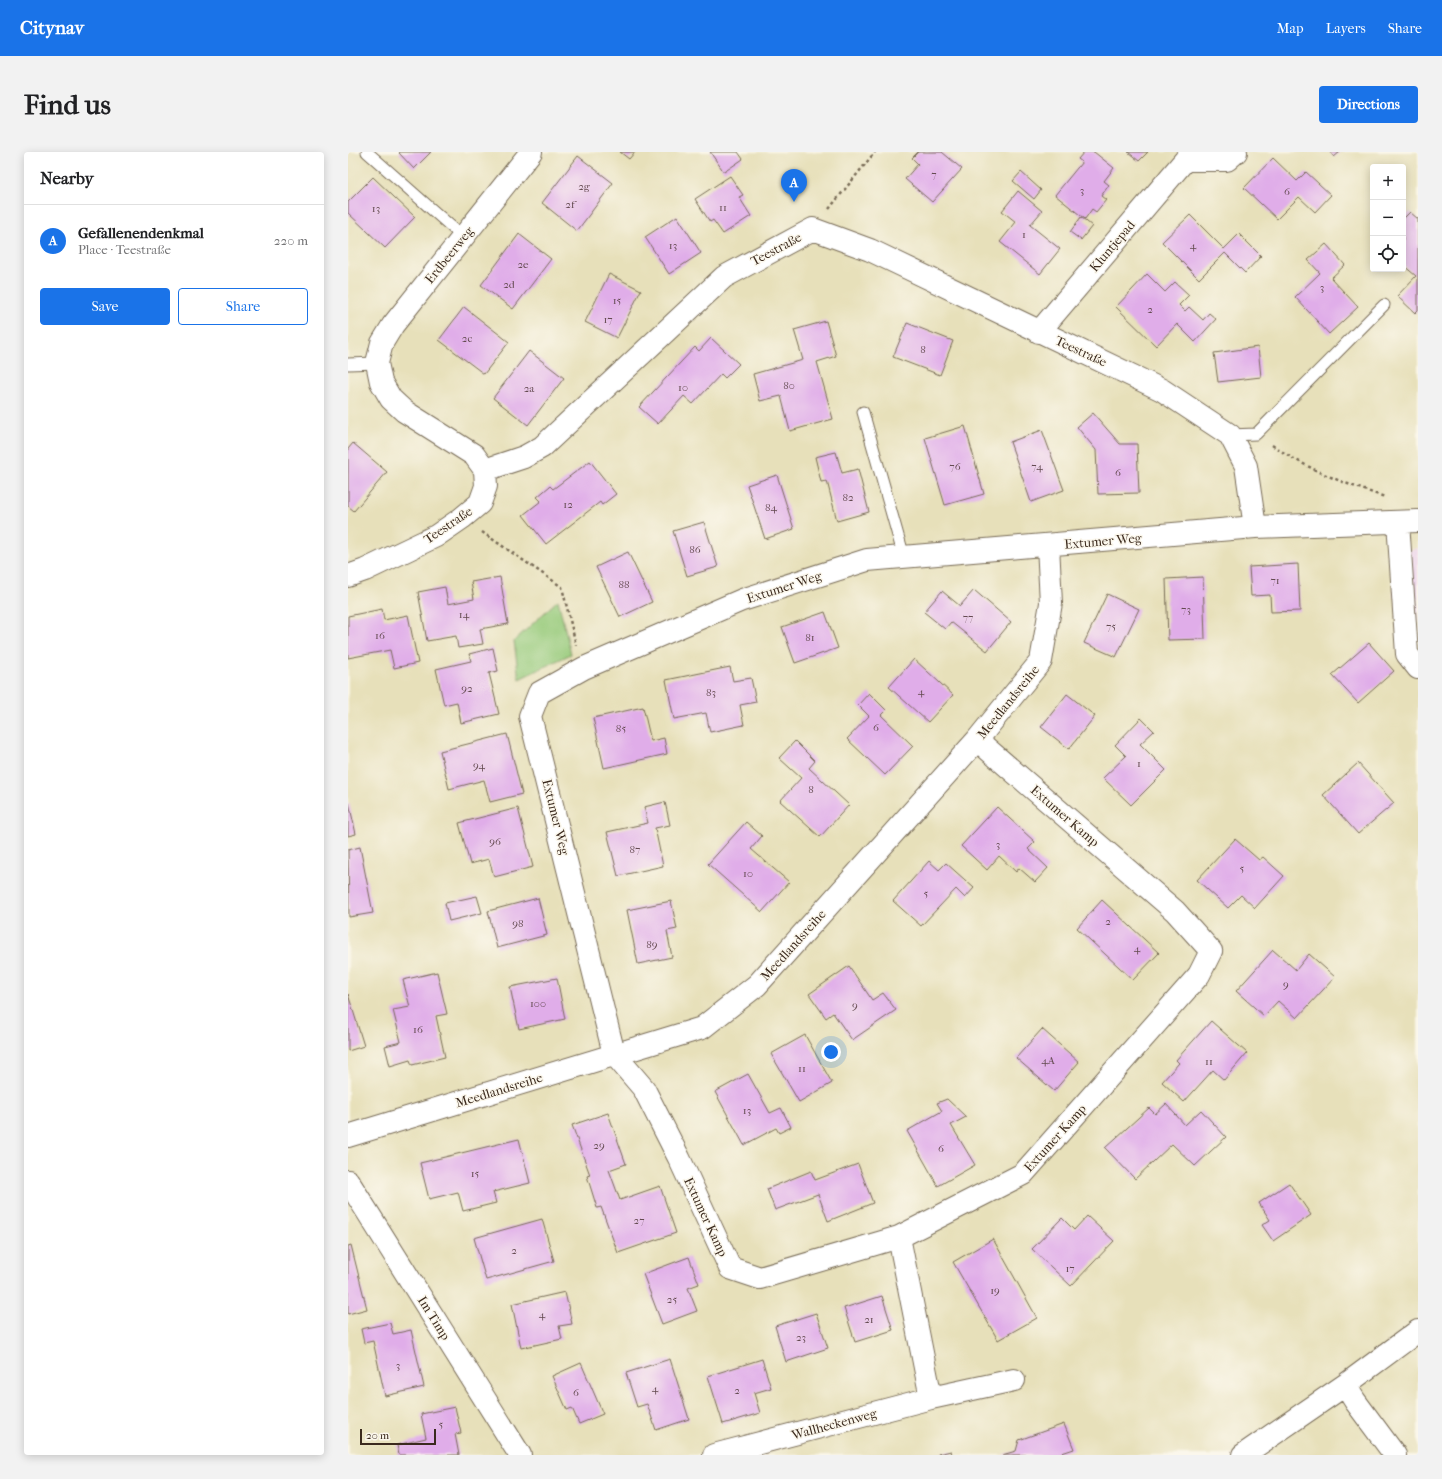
<!DOCTYPE html>
<meta charset="utf-8">
<style>
body{margin:0;font-family:"IM FELL French Canon",serif;background:#f2f2f2;color:#202124}
.controls{position:absolute;right:12px;top:12px;display:grid;overflow:hidden;border-radius:4px;box-shadow:0 2px 10px #0003}
.controls button{width:36px;height:36px;display:grid;place-items:center;padding:0;border:0;border-bottom:1px solid #e0e0e0;background:#fff;color:#202124;font:20px sans-serif}
.scale{position:absolute;left:12px;bottom:10px;width:76px;box-sizing:border-box;padding-left:4px;border:2px solid #3b2a1e;border-top:0;font-size:11px;line-height:14px;white-space:nowrap;color:#3b2a1e;-webkit-text-stroke:3px #fbf7ec;paint-order:stroke}
.you{position:absolute;left:483px;top:900px;width:14px;height:14px;margin:-10px;border:3px solid #fff;border-radius:50%;background:#1a73e8;box-shadow:0 0 0 6px #1a73e833}
.badge{display:grid;place-items:center;width:26px;height:26px;border-radius:50%;background:#1a73e8;color:#fff;font-size:13px;font-weight:700}
.pin{position:absolute;translate:-50% -33px;filter:drop-shadow(0 1px 2px #0008)}
.pin::after{content:'';position:absolute;top:21px;width:14px;height:12px;background:inherit;clip-path:polygon(0 0,100% 0,50% 100%)}
.list{margin:0;padding:0;list-style:none}
h2{display:flex;justify-content:space-between;align-items:center;height:52px;margin:0;padding:0 16px;font-size:17px}
h2 small{font-size:13px;font-weight:400;color:#757577}
.list li{display:grid;grid-template-columns:26px 1fr auto;gap:12px;align-items:center;box-sizing:border-box;height:72px;padding:0 16px;border-top:1px solid #e0e0e0}
.list b{display:block;font-size:15px;white-space:nowrap}
.list p{margin:0;font-size:13px;white-space:nowrap;color:#757577}
.list em{font-size:13px;font-style:normal;color:#757577}
.actions{display:flex;gap:8px;padding:12px 16px}
.actions a{flex:1;padding:9px 0;border:1px solid #1a73e8;border-radius:4px;text-align:center;font-size:14px;color:#1a73e8}
.actions .main{background:#1a73e8;color:#fff}
.icon{flex:none;width:22px;height:22px;fill:none;stroke:currentColor;stroke-width:2;stroke-linecap:round;stroke-linejoin:round}
.map{position:relative;flex:none;width:1070px;height:1303px;overflow:hidden;border-radius:4px}
header{display:flex;align-items:center;gap:24px;box-sizing:border-box;height:56px;padding:0 20px;background:#1a73e8;color:#fff}
header strong{font-size:19px}
nav{display:flex;gap:22px;margin-inline-start:auto;font-size:14px}
.intro{display:flex;align-items:center;justify-content:space-between;box-sizing:border-box;height:96px;padding:0 24px}
h1{margin:0;font-size:28px}
.button{padding:10px 18px;border-radius:4px;background:#1a73e8;color:#fff;font-size:14px;font-weight:700}
main{display:flex;gap:24px;padding:0 24px}
aside{flex:1;background:#fff;border-radius:4px;box-shadow:0 2px 10px #0003}
.map>svg:first-child{display:block}
.built{fill:#ebd1eb}
.green{fill:#97ca7a;stroke:#697a4c}
.building{fill:#e0ade9}
.lines{fill:none;stroke-linecap:round;stroke-linejoin:round}
.lane-casing{stroke:#776a55;stroke-width:13}
.street-casing{stroke:#776a55;stroke-width:24}
.path{stroke:#776a55;stroke-width:2.5;stroke-dasharray:3 3;stroke-linecap:butt}
.lane{stroke:#fff;stroke-width:11}
.street{stroke:#fff;stroke-width:22}
.labels{text-anchor:middle;dominant-baseline:central;stroke-width:3;stroke-linejoin:round;paint-order:stroke}
.number-label{font-size:11px;fill:#644b51}
.street-label{font-size:13px;fill:#3b2a1e;stroke:#fbf7ec}
</style>
<header>
<strong>Citynav</strong>
<nav><a>Map</a><a>Layers</a><a>Share</a></nav>
</header>
<div class="intro"><h1>Find us</h1><a class="button">Directions</a></div>
<main>
<aside>
<h2>Nearby<small></small></h2>
<ul class="list">
<li><span class="badge">A</span><div><b>Gefallenendenkmal</b><p>Place · Teestraße</p></div><em>220 m</em></li>
</ul>
<div class="actions"><a class="main">Save</a><a>Share</a></div>
</aside>
<div class="map">
<svg width="1070" height="1303" viewBox="0 0 1070 1303">
<rect width="100%" height="100%" fill="#fbf7ec"/>
<filter id="ink" filterUnits="userSpaceOnUse"><feTurbulence type="fractalNoise" baseFrequency=".025" numOctaves="2"/><feDisplacementMap in="SourceGraphic" scale="8" xChannelSelector="R" yChannelSelector="G"/><feConvolveMatrix kernelMatrix="1 2 1 2 8 2 1 2 1" color-interpolation-filters="sRGB"/></filter>
<filter id="wash" filterUnits="userSpaceOnUse"><feTurbulence type="fractalNoise" baseFrequency=".012" numOctaves="4" result="noise"/><feDisplacementMap in="SourceGraphic" scale="16" xChannelSelector="R" yChannelSelector="G"/><feGaussianBlur stdDeviation="0.9" result="paint"/><feColorMatrix in="noise" values="0 0 0 0 0 0 0 0 0 0 0 0 0 0 0 0 0 1.4 0 .05"/><feComposite in="paint" operator="in"/></filter>
<g filter="url(#wash)">
<rect width="100%" height="100%" fill="#e7e0ba"/>
<path class="built" d="M1070,396v75l-25,-28 9,-43z"/>
<path class="green" d="M210,448l13,54 -52,25 -5,-38z"/>
<g id="blocks">
<path class="building" d="M52,0h31l-17,17 -15,-16z
M272,0h15l-6,7z
M362,0h28l5,7 -19,13z
M570,0h24l20,17 -30,33 -27,-23 13,-15 -6,-6z
M736,0h10l20,16 -10,13 5,4 -8,11 5,4 -10,12 -4,-3 -7,10 -30,-24 27,-33 -4,-3z
M780,0h20l-9,9z
M982,0h10l-6,5z
M230,4l35,27 -36,48 -35,-28z
M925,6l24,23 9,-9 25,23 -16,17 -16,-15 -22,22 -33,-31z
M673,20l20,18 -7,9 -21,-18z
M382,24l13,19 -4,2 12,19 -28,18 -10,-14 -3,2 -15,-23z
M25,25l42,40 -30,31 -37,-35v-11z
M670,39l24,20 -12,14 30,24 -20,25 -40,-32 16,-20 -14,-11z
M1062,60l8,7v91l-3,3 -18,-17 19,-20 -13,-11v-46z
M842,63l34,34 15,-15 22,22 -16,17 -20,-20 -26,26 -37,-37z
M329,64l24,37 -32,21 -24,-37z
M733,65l11,9 -11,14 -11,-8z
M171,82l32,25 -38,50 -32,-24z
M978,92l19,21 -14,13 27,29 -29,27 -34,-37 25,-24 -12,-13z
M261,122l32,16 -24,48 -32,-16z
M799,122l18,18 10,-10 14,13 -10,10 6,6 4,-4 14,13 6,-7 7,6 -21,23 -18,-18 -21,22 -40,-39z
M116,155l45,35 -25,32 -45,-34z
M478,169l10,35 -19,6 16,57 -43,12 -9,-35 -21,5 -7,-27 50,-14 -9,-30z
M559,171l46,18 -13,34 -47,-18z
M363,186l28,26 -14,14 -4,-4 -28,30 -9,-8 -26,28 -19,-17 56,-60 4,4z
M910,195l3,30 -43,5 -4,-29z
M181,199l35,27 -36,47 -35,-27z
M745,261l27,31h17l2,49 -41,1 -2,-44 -19,-23z
M617,274l19,68 -39,11 -20,-67z
M694,278l22,60 -33,12 -21,-60z
M5,291l34,29 -33,39 -6,-5v-57z
M488,300l6,21 16,-4 11,43 -32,9 -10,-40 -6,1 -6,-25z
M242,309l26,33 -14,11 -2,-3 -54,42 -23,-29 18,-14 -4,-4 13,-11 3,3z
M429,323l17,54 -29,10 -18,-54z
M356,370l14,45 -31,9 -14,-45z
M280,400l24,50 -32,15 -24,-50z
M950,412l2,47 -29,1 -1,-17 -19,1 -2,-29z
M152,425l8,47 -28,5 3,15 -25,4 -2,-12 -29,5 -9,-49 27,-5 3,17 26,-5 -3,-17z
M855,425l2,62 -37,1 -2,-61z
M626,438l37,32 -24,29 -36,-29 -6,7 -21,-17 18,-21 18,15z
M759,442l32,15 -23,48 -32,-14z
M34,457l2,11 24,-5 10,48 -24,5 -4,-18 -42,8v-42z
M477,460l13,36 -43,15 -13,-36z
M1021,491l25,28 -36,32 -26,-28z
M145,496l5,23 -9,2 10,41 -38,9 -4,-21 -13,3 -8,-36 35,-8 -2,-7z
M566,507l39,36 -25,27 -39,-35z
M382,515l3,14 18,-3 5,24 -16,3 4,20 -34,7 -4,-19 -32,6 -8,-39z
M521,541l17,17 -5,5 32,31 -28,29 -38,-36 22,-23 -11,-11z
M719,542l28,22 -26,33 -28,-22z
M295,555l8,34 13,-3 3,16 -63,14 -11,-50z
M793,566l13,13 -14,13 26,26 -35,35 -28,-27 23,-22 -11,-11z
M159,582l15,60 -32,8 -6,-22 -35,9 -9,-38z
M447,589l20,20 -6,7 40,37 -29,32 -40,-36 21,-23 -22,-20z
M1010,611l36,40 -36,31 -35,-39z
M317,650l5,23 -15,3 8,38 -45,10 -11,-44 41,-9 -4,-16z
M1,651l7,31 -8,2v-32z
M649,655l38,35 -7,7 20,19 -13,14 -16,-14 -3,4 -17,-16 -12,14 -26,-24z
M170,656l15,59 -39,10 -5,-18 -19,5 -11,-41z
M398,670l16,14 -11,13 38,33 -27,30 -54,-48z
M887,687l24,21 4,-3 21,19 -29,32 -14,-13 -13,13 -31,-28z
M12,695l13,66 -24,4 -1,-67z
M581,709l10,9 7,-7 28,25 -9,10 -9,-9 -35,37 -28,-25z
M129,744l5,17 -33,8 -4,-18z
M190,746l9,37 -50,13 -9,-37z
M754,748l57,53 -26,27 -56,-52z
M323,749l6,28 -10,2 5,26 -34,7 -11,-54z
M925,798l23,20 13,-16 26,23 -38,41 -19,-17 -14,15 -28,-25z
M501,814l23,34 11,-7 13,17 -44,30 -19,-27 -7,5 -17,-24z
M89,820l10,42 -11,2 9,41 -33,8 -2,-5 -20,6 -5,-20 16,-4 -8,-32 17,-3 -7,-27z
M209,826l8,41 -46,10 -9,-42z
M0,842l16,52 -16,5z
M863,869l36,32 -23,27 -11,-10 -29,32 -22,-20 17,-19 -3,-3z
M694,877l37,33 -25,29 -38,-33z
M457,883l27,48 -33,19 -28,-48z
M400,922l22,39 11,-5 10,19 -12,6 -3,-5 -32,17 -29,-53z
M599,947l19,18 -15,8 24,40 -37,21 -31,-55 35,-20 -5,-8z
M818,952l19,21 16,-15 25,27 -31,29 -23,-22 -37,35 -30,-31 44,-40 6,6z
M260,961l18,51 -17,6 11,30 40,-14 16,47 -58,20 -17,-46 -4,1 -10,-32 3,-1 -18,-50z
M171,987l11,44 -37,9 3,11 -33,8 -5,-19 -29,7 -9,-36z
M510,1012l15,39 -45,18 -10,-27 -43,16 -8,-21 44,-18 4,9z
M941,1031l22,32 -38,26 -11,-16 8,-5 -11,-17z
M739,1064l27,25 -43,45 -39,-37 30,-31 12,12z
M194,1067l12,42 -68,19 -12,-42z
M645,1087l44,79 -39,22 -45,-78z
M3,1093l16,64 -19,5v-68z
M341,1105l10,27 -11,4 9,23 -35,13 -19,-50z
M217,1140l7,32 -13,2 3,13 -41,9 -9,-44z
M534,1144l11,34 -38,12 -11,-34z
M468,1161l12,35 -42,14 -11,-36z
M42,1171l3,11 18,-4 13,57 -39,9 -12,-55 -9,2 -3,-14z
M322,1207l19,60 -33,11 -9,-26 -10,3 -11,-34z
M414,1207l9,29 -17,5 6,20 -37,11 -15,-48z
M233,1211l22,51 -24,10 -7,-16 -5,2 -15,-34z
M107,1255l6,26 -6,1 4,21h-60l-2,-10 29,-7 -5,-24z
M716,1272l10,25 -18,6h-54l14,-4 3,-11z
M603,1299l1,4h-14v-1z"/>
</g>
</g>
<g filter="url(#ink)">
<use href="#blocks" fill-opacity="0" stroke="#776a55" stroke-width="1"/>
<g class="lines">
<defs>
<path id="lane" d="M19,0l96,85
M0,212l29,-1
M515,260l41,145
M882,283l26,-1 128,-129"/>
<path id="street" d="M837,8h42l9,-8
M691,180l146,-172 6,-8
M137,318l-11,-15 -70,-44 -13,-12 -10,-17 -4,-19 5,-20 11,-18 138,-173
M1050,370l9,132 11,14
M0,424l17,-6 71,-34 26,-18 18,-15 6,-17 -1,-16 39,-13 18,-10 182,-170 89,-48 57,21 292,140 68,45 16,31 9,61
M629,588l198,171 36,40 -12,24 -176,199 -124,63 -139,41 -30,-10 -51,-110 -35,-69 -30,-35 -84,-338 9,-23 45,-25 158,-68 125,-40 388,-33 163,-6
M0,984l354,-108 55,-43 220,-245 64,-79 10,-58 -3,-58
M0,1029l172,274
M551,1085l32,161
M997,1233l10,16 40,54
M366,1303l217,-57 83,-18
M895,1303l102,-70 73,-54"/>
</defs>
<use href="#lane" class="lane-casing"/>
<use href="#street" class="street-casing"/>
<path class="path" d="M481,57l46,-57
M924,293c35,24 73,39 113,52
M134,380l80,55 14,58"/>
<use href="#lane" class="lane"/>
<use href="#street" class="street"/>
</g>
</g>
<g class="labels">
<g class="number-label">
<text x="586" y="22">7</text>
<text x="236" y="34">2g</text>
<text x="734" y="38">3</text>
<text x="939" y="39">6</text>
<text x="222" y="52">2f</text>
<text x="375" y="55">11</text>
<text x="28" y="56">13</text>
<text x="676" y="82">1</text>
<text x="325" y="93">13</text>
<text x="845" y="93">4</text>
<text x="175" y="112">2e</text>
<text x="161" y="132">2d</text>
<text x="974" y="135">3</text>
<text x="269" y="148">15</text>
<text x="802" y="157">2</text>
<text x="260" y="167">17</text>
<text x="119" y="186">2c</text>
<text x="575" y="197">8</text>
<text x="441" y="233">80</text>
<text x="335" y="235">10</text>
<text x="181" y="236">2a</text>
<text x="607" y="314">76</text>
<text x="689" y="314">74</text>
<text x="770" y="320">6</text>
<text x="500" y="345">82</text>
<text x="220" y="352">12</text>
<text x="423" y="355">84</text>
<text x="347" y="397">86</text>
<text x="927" y="428">71</text>
<text x="276" y="432">88</text>
<text x="838" y="457">73</text>
<text x="116" y="462">14</text>
<text x="620" y="465">77</text>
<text x="763" y="474">75</text>
<text x="32" y="483">16</text>
<text x="462" y="485">81</text>
<text x="119" y="536">92</text>
<text x="573" y="539">4</text>
<text x="363" y="540">83</text>
<text x="528" y="575">6</text>
<text x="273" y="576">85</text>
<text x="791" y="611">1</text>
<text x="131" y="613">94</text>
<text x="463" y="637">8</text>
<text x="147" y="689">96</text>
<text x="650" y="692">3</text>
<text x="287" y="697">87</text>
<text x="894" y="716">5</text>
<text x="400" y="721">10</text>
<text x="578" y="741">5</text>
<text x="760" y="769">2</text>
<text x="170" y="771">98</text>
<text x="304" y="792">89</text>
<text x="789" y="796">4</text>
<text x="938" y="832">9</text>
<text x="190" y="851">100</text>
<text x="507" y="853">9</text>
<text x="70" y="877">16</text>
<text x="700" y="908">4A</text>
<text x="861" y="909">11</text>
<text x="454" y="916">11</text>
<text x="399" y="958">13</text>
<text x="251" y="993">29</text>
<text x="593" y="996">6</text>
<text x="127" y="1021">15</text>
<text x="291" y="1068">27</text>
<text x="166" y="1098">2</text>
<text x="722" y="1116">17</text>
<text x="647" y="1138">19</text>
<text x="324" y="1147">25</text>
<text x="194" y="1162">4</text>
<text x="521" y="1167">21</text>
<text x="453" y="1185">23</text>
<text x="50" y="1213">3</text>
<text x="307" y="1236">4</text>
<text x="389" y="1238">2</text>
<text x="228" y="1240">6</text>
<text x="93" y="1272">5</text>
</g>
<g class="street-label">
<text transform="translate(764 94) rotate(-50)">Kluntjepad</text>
<text transform="translate(428 97) rotate(-28)">Teestraße</text>
<text transform="translate(101 103) rotate(-51)">Erdbeerweg</text>
<text transform="translate(733 199) rotate(25)">Teestraße</text>
<text transform="translate(100 373) rotate(-34)">Teestraße</text>
<text transform="translate(755 389) rotate(-5)">Extumer Weg</text>
<text transform="translate(436 435) rotate(-18)">Extumer Weg</text>
<text transform="translate(660 550) rotate(-51)">Meedlandsreihe</text>
<text transform="translate(717 664) rotate(41)">Extumer Kamp</text>
<text transform="translate(208 665) rotate(76)">Extumer Weg</text>
<text transform="translate(445 793) rotate(-48)">Meedlandsreihe</text>
<text transform="translate(151 938) rotate(-17)">Meedlandsreihe</text>
<text transform="translate(707 986) rotate(-48)">Extumer Kamp</text>
<text transform="translate(358 1065) rotate(65)">Extumer Kamp</text>
<text transform="translate(86 1166) rotate(58)">Im Timp</text>
<text transform="translate(486 1272) rotate(-15)">Wallheckenweg</text>
</g>
</g>
</svg>
<div class="controls">
<button>+</button>
<button>−</button>
<button><svg class="icon" aria-label="locate" viewBox="0 0 24 24"><circle cx="12" cy="12" r="6"/><path d="M12 2v4M12 18v4M2 12h4M18 12h4"/></svg></button>
</div>
<div class="scale">20 m</div>
<div class="you"></div>
<div class="pin badge" style="left:446px;top:50px">A</div>
</div>
</main>
